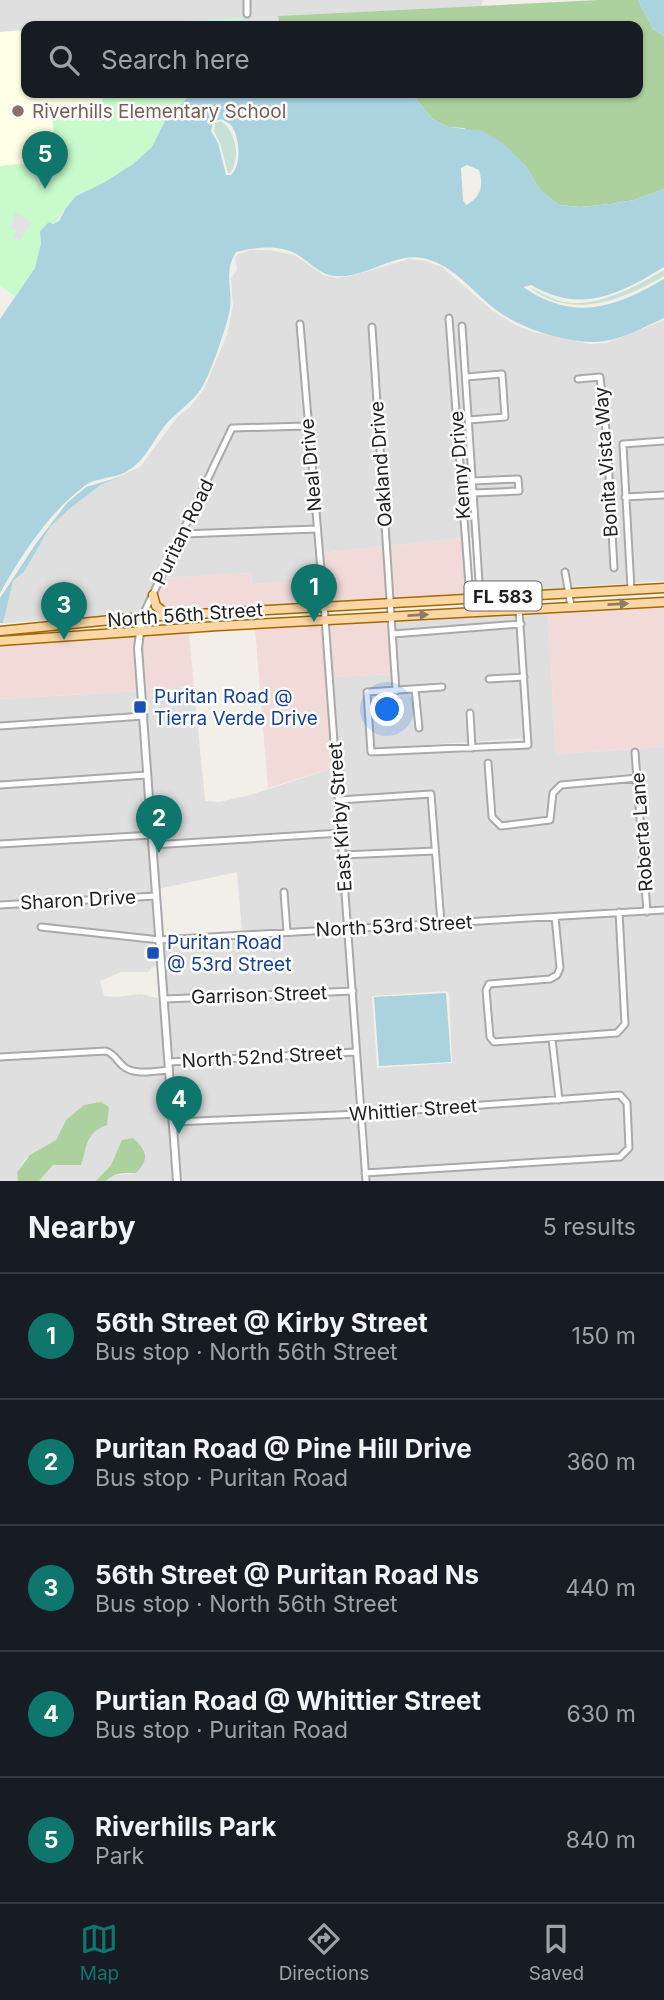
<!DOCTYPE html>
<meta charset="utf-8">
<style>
body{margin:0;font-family:Inter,sans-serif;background:#242831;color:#f1f3f6}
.you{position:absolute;left:388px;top:710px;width:24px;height:24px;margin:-18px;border:5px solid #fff;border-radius:50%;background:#1a73e8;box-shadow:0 0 0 10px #1a73e833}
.badge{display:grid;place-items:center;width:46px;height:46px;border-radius:50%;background:#0f766e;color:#fff;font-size:23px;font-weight:700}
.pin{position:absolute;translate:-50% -58px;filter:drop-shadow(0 2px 4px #0008)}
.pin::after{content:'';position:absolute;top:37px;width:24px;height:21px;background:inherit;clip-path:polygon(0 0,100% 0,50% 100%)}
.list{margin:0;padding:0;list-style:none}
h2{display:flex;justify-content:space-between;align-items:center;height:91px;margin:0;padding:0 28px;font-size:30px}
h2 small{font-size:23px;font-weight:400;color:#9ea1a6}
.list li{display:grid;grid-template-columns:46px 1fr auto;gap:21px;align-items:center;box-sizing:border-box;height:126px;padding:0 28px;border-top:2px solid #363941}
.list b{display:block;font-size:26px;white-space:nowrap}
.list p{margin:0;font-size:23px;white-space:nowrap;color:#9ea1a6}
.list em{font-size:23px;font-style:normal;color:#9ea1a6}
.icon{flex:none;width:38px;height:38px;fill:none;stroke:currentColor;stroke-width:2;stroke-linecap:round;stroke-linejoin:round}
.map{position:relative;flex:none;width:664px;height:1181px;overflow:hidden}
.search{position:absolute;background:#171b24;box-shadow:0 2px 5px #0004;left:21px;right:21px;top:21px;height:77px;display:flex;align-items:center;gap:18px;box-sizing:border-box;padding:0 24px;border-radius:14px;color:#9ea1a6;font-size:26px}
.sheet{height:721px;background:#171b24}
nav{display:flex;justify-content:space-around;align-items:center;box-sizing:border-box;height:98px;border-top:2px solid #363941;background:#171b24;font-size:19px;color:#9ea1a6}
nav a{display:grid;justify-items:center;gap:4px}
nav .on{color:#0f766e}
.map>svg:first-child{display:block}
.residential{fill:#e0dfdf;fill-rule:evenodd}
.commercial{fill:#f2dad9}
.education{fill:#ffffe5}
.forest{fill:#add19e}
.wetland{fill:#c6e0d4}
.park{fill:#c8facc}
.parking{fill:#e2e2e2}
.water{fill:#aad3df;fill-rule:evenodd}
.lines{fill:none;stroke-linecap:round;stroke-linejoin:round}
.minor-casing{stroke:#a9a9a9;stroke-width:9}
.tertiary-casing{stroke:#a9a9a9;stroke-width:10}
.primary-casing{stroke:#a06b00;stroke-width:11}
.minor{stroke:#fff;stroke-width:5}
.tertiary{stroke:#fff;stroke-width:6}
.primary{stroke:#fcd6a4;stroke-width:8}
.oneway{fill:#8f7c63}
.education-dot{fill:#8d6e63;stroke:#fff;stroke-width:2.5}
.transit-dot{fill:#1a4fb4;stroke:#fff;stroke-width:2.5}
.labels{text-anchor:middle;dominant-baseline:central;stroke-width:5;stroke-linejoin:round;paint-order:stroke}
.shield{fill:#fff;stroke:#646464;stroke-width:2}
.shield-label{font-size:18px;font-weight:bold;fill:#222}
.education-label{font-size:19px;fill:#785e54;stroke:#fff;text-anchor:start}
.street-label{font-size:19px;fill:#222;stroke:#fff}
.transit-label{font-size:19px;fill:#164399;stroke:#fff;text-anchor:start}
</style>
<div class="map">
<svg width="664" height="1181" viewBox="0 0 664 1181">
<rect width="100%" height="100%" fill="#f2efe9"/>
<path class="residential" d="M0,0h483l-2,6 -392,20h-63v4l-26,2z
M252,250h17l26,5 28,20 13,3 15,-2 58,-17 16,2 17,6 51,44 22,14 18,7 57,12 17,-1 57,-23v119l-44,3 8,142 -59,3 -1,-12h-5v13l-80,5 -2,-31h-6l-1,-25h-6l-17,-221 -5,1 17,221 -73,8 -15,-221 -5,-1 14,222 -62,7 -19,-232 -6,1 8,102 -75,2 -90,188 -137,9 10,-42 11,-9 26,-45 18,-17 34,-26 38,-17 38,-51 11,-8 15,-19 23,-54 6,-29 -2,-28 6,-8 -2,-12 3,-4z
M305,429l9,98 -127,5 47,-101z
M664,444v48l-36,3 -2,-48z
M664,497v84l-30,2 -6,-83z
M314,532l5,48 -67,4 -1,-11 -86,5 -9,19v-2l29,-58z
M548,613l8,141 108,-7v161l-14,1 -13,-159 -5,1 3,25 -74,7 -10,10 -4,25 -45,6 -7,-8 -4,-55h-6l4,56 12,12 49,-6 3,-3 3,-26 7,-6 73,-7 8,128 -200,11 -10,-129 -93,6 -8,-120 59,-3 -3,-50 4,64 -26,2 -3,2 5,65h5l-4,-62 43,-3 4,38h5l-3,-38 26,-3 -1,-5 -45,4 -3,-52 122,-9 3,47 -35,3v5l36,-3 4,59 -51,4 -4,-32h-5l3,32 -63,4v5l123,-8 3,-3 -9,-126z
M517,614v7l-121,10 -1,-10z
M194,687l11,114 14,1 31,-7 83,-27 4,60 -2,2 -176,12 -4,-2 -11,-150z
M139,691l2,23 -141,10v-25z
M141,719l3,54 -144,9v-53z
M145,778l3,53 -2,2 -146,9v-54z
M428,796l4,52 -81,5 -6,-3 -3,-48z
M332,837l6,6 8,84 -56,2 -4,-39h-5l3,40 -92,5 50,-3 -5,-60 -79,17 -2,-40 2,-2z
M143,839l6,4 4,50 -153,9v-55z
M432,853l6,68 -86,6 -6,-69z
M153,898l4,39 -118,-13 -1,5 119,13 2,24h-6l-5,6h-27l-21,9 4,15 11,1 25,-3 22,5 4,69 -31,1 -7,-2 -12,-15 -10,-4 -106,7v-148z
M664,913v268h-295l-1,-5 254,-18 10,-10 -3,-46 -9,-10 -59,5 -6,-56 62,-5 10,-10 -5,-111z
M616,915l6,109 -6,7 -120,9 -4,-4 -3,-45 2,-5 59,-4 8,-4 4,-10 -4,-49z
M552,920l5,48 -3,6 -5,3 -60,4 -6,9 4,47 5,7 57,-2 7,55 -193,14 -11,-179zM446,991l3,2 3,70 -75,5 -5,-72z
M346,932l4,56 -182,8 -5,-54z
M350,994l3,56 -181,9 -4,-58z
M105,1053l7,3 14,16 9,2 32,-1 7,108h-68l4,-5 26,-3 -14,-33 -11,25 -15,16h-57l14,-16 33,-15 1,-9 8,-12 -29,-9 -10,20 -31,19 -8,13 1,9h-18v-121z
M353,1055l4,56 -181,8 -4,-55z
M619,1098l5,6 2,43 -7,7 -251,17 -5,-55z
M358,1117l5,64h-183l-4,-56z"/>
<path class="commercial" d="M463,538l4,56 -74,4 -3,-52z
M384,546l3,53 -60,3 -5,-49z
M251,573l1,11 67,-4 2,23 -150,9 -13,-7 -2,-8 8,-19z
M664,606v141l-108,7 -8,-141z
M389,621l3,53 -59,3 -4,-52z
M323,625l10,143 -65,20 -13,-159z
M189,632l5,55 -50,3 -3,-55z
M136,635l3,56 -139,8v-55z"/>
<path class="education" d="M26,30v63h76l1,18 -51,4 4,46 -56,5v-134z"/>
<path class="forest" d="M598,0h40l15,29 11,7v153l-30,11 -24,4 -30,3 -21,-2 -18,-14 -17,-27 -60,-36 -16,-1 -15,-8 -22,-26h227v-67h-359l-1,-10z
M101,1102l8,5 -2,18c-22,8 -19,20 -26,40h-28l-14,16h-21l-1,-9 13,-17 26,-15 10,-20 18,-15z
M133,1138c14,13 17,20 3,35 -11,0 -22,-1 -30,8h-10l15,-16 11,-25z"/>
<path class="wetland" d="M221,121c15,10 20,37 9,52h-2l-8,-30 -6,-12 1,-8z
M664,270v6c-42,24 -92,45 -135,11 10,4 20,11 31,14 34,9 75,-14 104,-31z"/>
<path class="park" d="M278,16l1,10h-142v-2z
M102,93h90l-27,28 -13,26 -19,17 -28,18 -29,14 -10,12 -25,35 -6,25 -19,29 -16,-11v-120l55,-5 -2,-46 50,-4z"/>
<path class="parking" d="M278,16l1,10h-36v-8z
M15,212l17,10 -12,18 -6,-3 2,-7 -5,-2z"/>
<path class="water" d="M638,0h26v36l-11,-7z
M192,93h219l22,26 15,8 34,4 22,13 20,20 17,27 18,14 21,2 30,-3 24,-4 30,-11v78c-46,28 -83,47 -133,18l-8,2c51,35 91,21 141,-8v39c-18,8 -39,20 -59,23 -32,5 -85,-12 -110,-32 -22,-17 -40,-42 -68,-50 -32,-9 -60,20 -92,17 -15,-1 -25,-14 -37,-21 -17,-11 -43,-8 -62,-3 -13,22 -3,35 -6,57 -3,17 -20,66 -29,80 -9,13 -20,20 -30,30 -17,16 -23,41 -45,53 -13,7 -32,5 -44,16 -34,26 -61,68 -82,105v-274l35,-51 6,-25 -1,-12 9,-9 4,2 6,-3 7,-13 10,-12 29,-14 28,-18 19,-17 13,-26zM221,119c2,1 8,4 10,6 9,12 11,40 0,50h-5l-8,-32 -7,-12 2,-9zM467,165l12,5c5,16 2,27 -13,35l-3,-5 -2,-32z
M123,476l-21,8 -34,26 -18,17 -26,45 -11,9 -10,42h-3v-25l37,-56 30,-39 19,-16z
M446,993l5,69 -72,4 -5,-69z"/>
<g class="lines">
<defs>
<path id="minor" d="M247,0v14
M449,318l22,294
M300,324l24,281 42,576
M462,326l19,286
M372,327l24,364
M466,377l36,-3 3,43 -36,3
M578,379l22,-2 7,63 7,128
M473,481l45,-2 1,12 -45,2
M625,497l39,-2
M183,534l134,-5
M565,572l6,34
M631,589l-8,-145 41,-3
M142,617l90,-189 76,-2
M393,634l128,-10
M489,679l35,-2
M442,687l-75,5 4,60 157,-7 -9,-135
M415,689l4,39
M470,713l2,35
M0,726l144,-10
M635,752l12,160
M488,763l4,54 9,9 49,-6 3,-27 8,-8 77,-7
M0,785l147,-10
M339,800l92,-6 10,129
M0,844l152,-9
M152,845l189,-12
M342,855l93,-4
M284,892l3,40
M0,905l156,-9
M555,917l5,51 -3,7 -7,4 -61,5 -3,6 4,47 4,5 123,-9 8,-9 -6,-112
M41,927l119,13 504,-30
M165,999l188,-8
M552,1039l7,61
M0,1057l106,-6c9,3 10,9 17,15 11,10 32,5 46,4
M169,1062l187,-10
M173,1122l187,-8 260,-19 7,8 2,45 -9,9 -255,16"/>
<path id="tertiary" d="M142,617l-4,31 39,533"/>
<path id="primary" d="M153,595l3,11 11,8
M0,631l142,-14 522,-29
M0,641l218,-15 446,-24"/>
</defs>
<use href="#minor" class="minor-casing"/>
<use href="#tertiary" class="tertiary-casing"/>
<use href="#primary" class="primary-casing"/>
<use href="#minor" class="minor"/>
<use href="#tertiary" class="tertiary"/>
<use href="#primary" class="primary"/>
</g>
<defs><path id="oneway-solid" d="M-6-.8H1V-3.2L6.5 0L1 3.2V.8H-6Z" transform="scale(1.75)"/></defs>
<g class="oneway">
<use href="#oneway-solid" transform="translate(618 604) rotate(-3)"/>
<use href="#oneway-solid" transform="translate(418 615) rotate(-3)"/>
</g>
<circle class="education-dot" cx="18" cy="111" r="7"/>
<g class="transit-dot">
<rect x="133" y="700" width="14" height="14" rx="3.5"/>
<rect x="146" y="946" width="14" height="14" rx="3.5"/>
</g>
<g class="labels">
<rect class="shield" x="464.5" y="581.5" width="77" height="29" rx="5"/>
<g class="shield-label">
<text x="503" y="596">FL 583</text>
</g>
<g class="education-label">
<text x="32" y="111">Riverhills Elementary School</text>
</g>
<g class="street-label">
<text transform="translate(606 462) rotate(-94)">Bonita Vista Way</text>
<text transform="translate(381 464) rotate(-94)">Oakland Drive</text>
<text transform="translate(311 465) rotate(-95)">Neal Drive</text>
<text transform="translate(460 465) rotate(-94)">Kenny Drive</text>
<text transform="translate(183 532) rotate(-64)">Puritan Road</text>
<text transform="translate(185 615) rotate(-4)">North 56th Street</text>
<text transform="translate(340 817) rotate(-94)">East Kirby Street</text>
<text transform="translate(642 832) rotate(-94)">Roberta Lane</text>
<text transform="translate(78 900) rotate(-3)">Sharon Drive</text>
<text transform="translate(394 926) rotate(-3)">North 53rd Street</text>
<text transform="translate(259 995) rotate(-2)">Garrison Street</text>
<text transform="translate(262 1057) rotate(-3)">North 52nd Street</text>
<text transform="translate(413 1110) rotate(-4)">Whittier Street</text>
</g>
<g class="transit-label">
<text x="154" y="696">Puritan Road @<tspan x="154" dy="22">Tierra Verde Drive</tspan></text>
<text x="167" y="942">Puritan Road<tspan x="167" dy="22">@ 53rd Street</tspan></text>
</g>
</g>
</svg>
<div class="you"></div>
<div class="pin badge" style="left:314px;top:622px">1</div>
<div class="pin badge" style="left:159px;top:853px">2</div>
<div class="pin badge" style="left:64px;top:640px">3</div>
<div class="pin badge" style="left:179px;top:1134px">4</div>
<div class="pin badge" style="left:45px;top:189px">5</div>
<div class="search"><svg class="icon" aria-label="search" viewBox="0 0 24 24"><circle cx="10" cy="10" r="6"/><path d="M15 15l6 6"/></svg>Search here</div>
</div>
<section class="sheet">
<h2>Nearby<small>5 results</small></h2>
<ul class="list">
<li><span class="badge">1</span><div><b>56th Street @ Kirby Street</b><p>Bus stop · North 56th Street</p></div><em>150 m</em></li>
<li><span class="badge">2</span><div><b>Puritan Road @ Pine Hill Drive</b><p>Bus stop · Puritan Road</p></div><em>360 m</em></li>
<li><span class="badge">3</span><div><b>56th Street @ Puritan Road Ns</b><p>Bus stop · North 56th Street</p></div><em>440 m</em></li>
<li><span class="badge">4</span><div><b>Purtian Road @ Whittier Street</b><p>Bus stop · Puritan Road</p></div><em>630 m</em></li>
<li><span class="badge">5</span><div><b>Riverhills Park</b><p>Park</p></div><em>840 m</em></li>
</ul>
</section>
<nav>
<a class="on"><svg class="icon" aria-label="map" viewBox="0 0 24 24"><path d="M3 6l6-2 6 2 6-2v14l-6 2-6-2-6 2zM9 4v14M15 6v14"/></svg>Map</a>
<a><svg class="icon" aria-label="directions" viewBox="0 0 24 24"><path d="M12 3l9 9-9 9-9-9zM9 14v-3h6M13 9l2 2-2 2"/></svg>Directions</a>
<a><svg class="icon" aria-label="saved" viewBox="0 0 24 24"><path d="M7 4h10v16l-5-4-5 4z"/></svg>Saved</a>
</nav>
